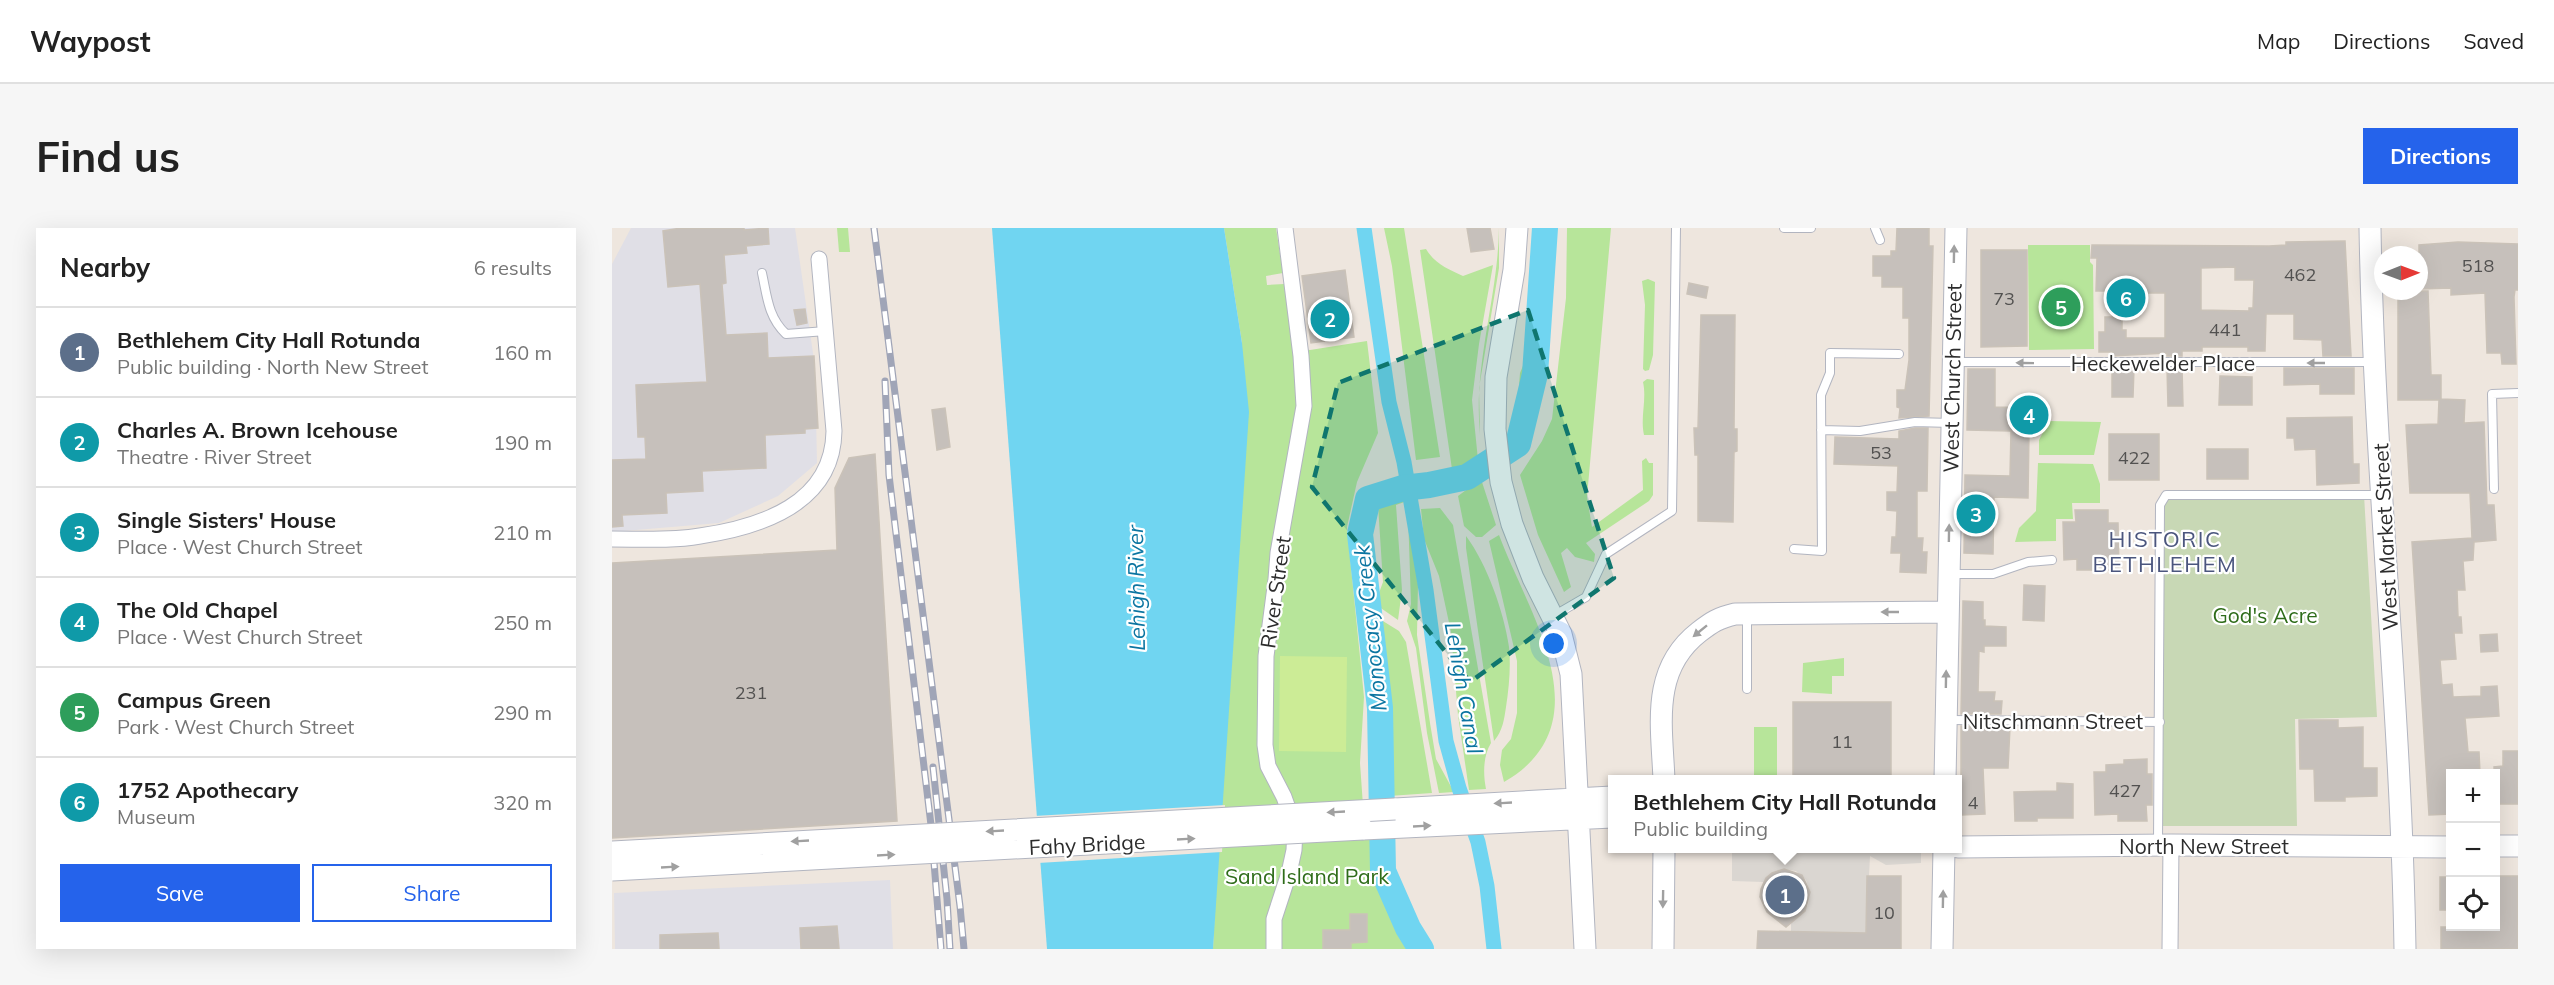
<!DOCTYPE html>
<meta charset="utf-8">
<style>
body{margin:0;font-family:Mulish,sans-serif;background:#f6f6f6;color:#222}
.controls{position:absolute;right:18px;bottom:18px;display:grid;overflow:hidden;border-radius:0px;box-shadow:0 6px 24px #0002}
.controls button{width:54px;height:54px;display:grid;place-items:center;padding:0;border:0;border-bottom:2px solid #e0e0e0;background:#fff;color:#222;font:30px sans-serif}
.compass{position:absolute;left:1762px;top:18px;width:54px;height:54px;border-radius:50%;background:#fff;box-shadow:0 6px 24px #0002;rotate:89deg}
.you{position:absolute;left:942px;top:416px;width:21px;height:21px;margin:-15px;border:4px solid #fff;border-radius:50%;background:#1a73e8;box-shadow:0 0 0 9px #1a73e833}
.badge{display:grid;place-items:center;width:39px;height:39px;border-radius:50%;background:#2563eb;color:#fff;font-size:20px;font-weight:700}
.pin{position:absolute;translate:-50% -50%;border:3px solid #fff;box-shadow:0 2px 6px #0006}
.popup{position:absolute;left:996px;top:547px;width:354px;height:78px;box-sizing:border-box;display:grid;place-content:center;border-radius:0px;background:#fff;filter:drop-shadow(0 2px 4px #0005);font-size:20px;white-space:nowrap;color:#767676}
.popup b{font-size:22px;color:#222}
.popup::after{content:'';position:absolute;left:50%;top:100%;margin-left:-12px;border:12px solid transparent;border-top-color:#fff}
.list{margin:0;padding:0;list-style:none}
h2{display:flex;justify-content:space-between;align-items:center;height:78px;margin:0;padding:0 24px;font-size:26px}
h2 small{font-size:20px;font-weight:400;color:#767676}
.list li{display:grid;grid-template-columns:39px 1fr auto;gap:18px;align-items:center;box-sizing:border-box;height:90px;padding:0 24px;border-top:2px solid #e0e0e0}
.list b{display:block;font-size:22px;white-space:nowrap}
.list p{margin:0;font-size:20px;white-space:nowrap;color:#767676}
.list em{font-size:20px;font-style:normal;color:#767676}
.actions{display:flex;gap:12px;padding:18px 24px}
.actions a{flex:1;padding:14px 0;border:2px solid #2563eb;border-radius:0px;text-align:center;font-size:21px;color:#2563eb}
.actions .main{background:#2563eb;color:#fff}
.icon{flex:none;width:33px;height:33px;fill:none;stroke:currentColor;stroke-width:2;stroke-linecap:round;stroke-linejoin:round}
.map{position:relative;flex:none;width:1906px;height:721px;overflow:hidden;border-radius:0px}
header{display:flex;align-items:center;gap:36px;box-sizing:border-box;height:84px;padding:0 30px;background:#fff;border-bottom:2px solid #e0e0e0}
header strong{font-size:28px}
nav{display:flex;gap:33px;margin-inline-start:auto;font-size:21px}
.intro{display:flex;align-items:center;justify-content:space-between;box-sizing:border-box;height:144px;padding:0 36px}
h1{margin:0;font-size:42px}
.button{padding:15px 27px;border-radius:0px;background:#2563eb;color:#fff;font-size:21px;font-weight:700}
main{display:flex;gap:36px;padding:0 36px}
aside{flex:1;background:#fff;border-radius:0px;box-shadow:0 6px 24px #0002}
.map>svg:first-child{display:block}
.industrial{fill:#e0dfe6}
.green{fill:#b7e59a}
.cemetery{fill:#c8d8b5}
.pitch{fill:#ccec96}
.plaza{fill:#dad6d1}
.water{fill:#70d5f1}
.pier{fill:#eee6de}
.lines{fill:none;stroke-linecap:round;stroke-linejoin:round}
.canal{stroke:#70d5f1;stroke-width:15}
.river{stroke:#70d5f1;stroke-width:26}
.building{fill:#c6c0bb;stroke:#cac2b8;stroke-width:1.5;fill-rule:evenodd}
.lane-casing{stroke:#b2b5c0;stroke-width:10}
.street-casing{stroke:#b2b5c0;stroke-width:17}
.secondary-casing{stroke:#b2b5c0;stroke-width:23}
.lane{stroke:#fff;stroke-width:8}
.street{stroke:#fff;stroke-width:15}
.secondary{stroke:#fff;stroke-width:21}
.rail-casing{stroke:#a0a5b7;stroke-width:7}
.rail{stroke:#fff;stroke-width:4.5;stroke-dasharray:14;stroke-linecap:butt}
.secondary-bridge-casing{stroke:#b2b5c0;stroke-width:23;stroke-linecap:butt}
.secondary-bridge{stroke:#fff;stroke-width:21}
.oneway{fill:#a0a0a0}
.marked{fill:#0f766e;fill-opacity:0.2;stroke:#0f766e;stroke-width:4.5;stroke-dasharray:12 8;stroke-linejoin:round}
.labels{text-anchor:middle;dominant-baseline:central;stroke-width:4.5;stroke-linejoin:round;paint-order:stroke}
.number-label{font-size:18px;fill:#525150}
.street-label{font-size:21px;fill:#2c2c2c;stroke:#fff}
.park-label{font-size:21px;fill:#2e6c19;stroke:#fff}
.neighbourhood-label{font-size:22px;letter-spacing:1.5px;fill:#4b567e;stroke:#fff}
.water-label{font-size:22px;font-style:italic;fill:#0b75a1;stroke:#fff}
</style>
<header>
<strong>Waypost</strong>
<nav><a>Map</a><a>Directions</a><a>Saved</a></nav>
</header>
<div class="intro"><h1>Find us</h1><a class="button">Directions</a></div>
<main>
<aside>
<h2>Nearby<small>6 results</small></h2>
<ul class="list">
<li><span class="badge" style="background:#5c6f8a">1</span><div><b>Bethlehem City Hall Rotunda</b><p>Public building · North New Street</p></div><em>160 m</em></li>
<li><span class="badge" style="background:#0f9aa8">2</span><div><b>Charles A. Brown Icehouse</b><p>Theatre · River Street</p></div><em>190 m</em></li>
<li><span class="badge" style="background:#0f9aa8">3</span><div><b>Single Sisters' House</b><p>Place · West Church Street</p></div><em>210 m</em></li>
<li><span class="badge" style="background:#0f9aa8">4</span><div><b>The Old Chapel</b><p>Place · West Church Street</p></div><em>250 m</em></li>
<li><span class="badge" style="background:#2e9e5b">5</span><div><b>Campus Green</b><p>Park · West Church Street</p></div><em>290 m</em></li>
<li><span class="badge" style="background:#0f9aa8">6</span><div><b>1752 Apothecary</b><p>Museum</p></div><em>320 m</em></li>
</ul>
<div class="actions"><a class="main">Save</a><a>Share</a></div>
</aside>
<div class="map">
<svg width="1906" height="721" viewBox="0 0 1906 721">
<rect width="100%" height="100%" fill="#eee6de"/>
<path class="industrial" d="M19,0h164l20,139 2,96 -39,33 -59,27 -107,9v-268z
M278,652l3,69h-278l-1,-56z"/>
<path class="green" d="M225,0h11l2,24h-11z
M612,0h52l7,45 -17,3 1,9 17,-1 9,64 17,2 57,-9 11,92 -21,49 -10,45 17,170 -4,66 4,57 19,60 35,69h-205l29,-606z
M772,0h20l36,229 -24,3 -24,-194z
M887,0v40l-20,120 1,47c-7,-71 18,-137 19,-207z
M927,0h2l-1,21 -12,128 -11,35 3,-39 8,-19z
M955,0h44l-24,269 5,30 51,-37 -1,-29 4,-3 3,5h4v32l-4,6 -63,42 9,11 -1,8 -19,-5 -8,-9 -6,5 10,34 -7,5 -26,-57 -18,-60 22,-34 10,-22 14,-121z
M1416,17h62v17l3,3 1,84 -65,1z
M814,21c9,15 22,20 37,27l30,-11 -14,79 -7,56 6,60 -26,9 -32,-219z
M1036,51l7,3 -2,73 -4,15 -4,1 -2,-2 2,-64 -3,-24z
M1035,151l7,1v55h-10c-4,-18 3,-35 -1,-53z
M1437,193l52,1 -7,33h-55v-15z
M1426,235l55,1 7,20v19h-28l1,16h-17v22l-41,1 4,-14 17,-17z
M869,251l15,46 -14,12h-6l-12,-11 -6,-30z
M780,267l15,1v5l-11,4 6,85 -4,30 -23,-16 8,-22 -5,-77z
M828,280l13,17 38,218c-8,13 -8,31 -5,46l-17,1 -11,-75 -7,-83 -12,-56 -15,-37 -3,-30z
M796,285l10,71 -1,51 13,88 6,36 18,33 -15,1 -12,-60 -11,-85 -9,-27 4,-17z
M887,307c29,78 107,188 5,247l-4,-17 2,-15 9,-11 6,-26v-52l-28,-120z
M854,308c21,28 38,76 43,111 2,19 0,41 -3,60 -2,13 -3,23 -12,34l-28,-193z
M766,390l21,13 7,11 26,151 -43,3 -5,-57 5,-38 -9,-40z
M1232,430v18h-12v18l-30,-2 1,-29z
M1142,499h23v52h-23z"/>
<path class="cemetery" d="M1554,267h198l13,222 -82,2 2,107h-138l1,-321z"/>
<path class="pitch" d="M668,428l67,1 -1,95 -67,-1z"/>
<path class="plaza" d="M1120,621h189v14l-35,2 -16,-9 -1,20h-2l-1,73 -14,-16 -61,-1v-13l14,-8 3,-6 2,-13 -4,-12 -10,-9 -12,-2 -12,4 -8,9 -32,-1z"/>
<path class="water" d="M380,0h232l18,115 7,69 -36,537h-166z"/>
<path class="pier" d="M613,577l-3,47 -184,11 -4,-47z"/>
<g class="lines">
<path class="canal" d="M752,0l25,174 15,60 22,128 20,151 13,47 19,54 9,44 7,63"/>
<path class="river" d="M809,721l-13,-21 -25,-57 -3,-163 -20,-174 8,-35 35,-11 26,-3 38,-8 51,-33 17,-70 10,-146"/>
</g>
<path class="building" d="M69,0h63v2l24,-2 1,16 -23,2 1,7 -23,2 2,28 -4,1 4,51 41,-2 1,25 46,-2 4,72 -13,1v4l-40,2 1,33 -64,3 1,20 -37,2 1,20 -45,2 1,11 -11,1v-67l34,-1 -1,-22h-7l-2,-52 71,-3 -7,-98 -32,3 -5,-56z
M855,0h23l4,21 -23,3z
M1285,0h32v18h4l-4,170 -30,2 1,-10 -3,-1v-17h8l4,-30v-42h-6v-31h-21v-11h-9v-20h18v-5h5z
M1733,13l6,115h-28l-1,-16 -28,-1v-25h-28l-1,37h-17v-4h-46v4h-20v5h-15v-3l-55,3 1,-4h-14v-20h6v-15h17v13h4v8h39v-45h-27v11h-17v-13h-25l1,-33h-6l1,-13 177,1 17,-1v-3zM1623,39v13h19l-1,28h-4v3l-48,-1v-42z
M1846,14l60,2v46h-3l-1,7 2,67h-14l-1,-11h-14l-2,-60 -34,2v-7l-32,1v-44z
M1369,22h46v96l-46,1z
M733,42l9,67 -43,6 -9,-67z
M1077,55l19,4 -2,11 -19,-4z
M1786,63h30l3,84h10v24l24,1 -1,23 20,-1 3,83h7l2,35 -22,2 -1,18 -10,1 2,29h-8l1,27h3l1,16h-8l2,26 -16,1 2,25 10,-1 1,13 28,-1v-9l16,-1 2,30 -34,2 3,34h11l1,22h-29v40l-22,1 -17,-273 60,-4 -2,-45h-60l-4,-68 32,-1 1,-24h-41z
M193,81l2,14 -10,2 -3,-15z
M1089,87h34l-1,114h3v22l-3,1 -1,70 -35,-1v-66h-3l-1,-27h4z
M1500,140h22l-1,29h-21z
M1555,140h15l1,38h-15z
M1672,140h70v26h-34v-10l-36,1z
M1356,141h27v38l44,1 -1,22h-9l-1,68 -34,-1 -1,57 -29,-1 1,-78 45,1 1,-45 -44,-1z
M1608,148l32,1v28h-33z
M333,180l5,39 -13,3 -5,-40z
M1740,189l1,47h6v19l-42,2 -1,-36 -21,1 -1,-12h-7v-20z
M1303,200h13l-1,63h-10v47h6l-1,14h5l-1,21 -26,-1 1,-19h-10l1,-16h4l1,-26 -10,-1v-18h10l1,-26 -64,-2 1,-27 64,2v-8z
M1497,206h50v46h-50z
M1595,221h41v30h-41z
M263,226l22,367 -285,17v-275l225,-13 -2,-62 14,-30z
M1463,282h33v13h10l1,47h-42v-11l-13,1 -1,-38h13z
M1412,357l21,1 -1,35 -21,-1z
M1351,373l20,1v18h2v6l21,1v19h-22v6l-5,-1 -1,41h17l-1,9h8l-1,13h-40z
M1885,406l1,17 -17,1 -1,-17z
M1181,474h98v78h-98z
M1687,492h39v8l25,-1v41h14v28l-32,1v4h-30l-1,-32h-14z
M1349,498l49,1 -2,41h-25l2,46 -24,1z
M1891,523h15v53h-22l-2,-37 9,-1z
M1535,531v15h5v31h-6l1,16h-29v-7l-23,1 -1,-43h12v-7l18,-1v-4z
M1445,555l16,1v34h-36v3h-22l-1,-29 43,-1z
M1172,641l18,6 8,17 -5,19 -19,16 -19,-15 -7,-15 1,-8 5,-11 6,-5z
M1255,648h34v73h-144l1,-18 108,2z
M1884,648h22v73h-77v-22h55z
M1828,649h11v33h-11z
M738,686h17v28l-16,1v6h-28v-19h27z
M225,698l2,23h-38l-1,-21z
M106,705l1,16h-59v-14z"/>
<g class="lines">
<defs>
<path id="lane" d="M1172,0h27
M1263,0l5,12
M150,45c5,23 6,44 24,61l40,-3
M1344,134h417
M1209,202l39,1 55,-9 36,1
M1882,261l-2,-95 26,-1
M1182,321l28,2 -1,-156 9,-22v-20l69,1
M1339,346h42l35,-12 24,-2
M943,387l31,-18 20,-43 66,-43 4,-283
M1135,387v74
M1337,492l211,2
M1546,616l2,-339 6,-10h213"/>
<path id="street" d="M0,311c29,0 59,2 88,-3 61,-9 133,-32 134,-105l-15,-172
M662,721v-30l15,-46 5,-23 1,-22 -11,-31 -16,-31 -3,-21 1,-89 10,-77 2,-26 26,-147 -3,-50 -16,-128
M1558,721l1,-104"/>
<path id="secondary" d="M905,0l-3,42 -18,107 -1,52 6,53 11,42 21,54 28,56 10,40 14,275
M1758,0c4,241 31,480 35,721
M1052,552c-2,-54 -14,-110 35,-148 13,-10 19,-14 36,-18l213,-2
M1333,552l11,-552
M783,581l217,-12
M751,601l249,-12
M1884,618h22
M1346,619l213,-2 279,2
M1051,721l1,-101
M1330,721l2,-101"/>
</defs>
<use href="#lane" class="lane-casing"/>
<use href="#street" class="street-casing"/>
<use href="#secondary" class="secondary-casing"/>
<use href="#lane" class="lane"/>
<use href="#street" class="street"/>
<use href="#secondary" class="secondary"/>
<defs>
<path id="rail" d="M262,0l86,678 4,43
M273,153l4,94 42,350 10,124
M321,539l14,132 3,50"/>
</defs>
<use href="#rail" class="rail-casing"/>
<use href="#rail" class="rail"/>
<defs>
<path id="secondary-bridge" d="M0,624l783,-43
M0,642l751,-41"/>
</defs>
<use href="#secondary-bridge" class="secondary-bridge-casing"/>
<use href="#secondary-bridge" class="secondary-bridge"/>
</g>
<defs><path id="oneway-solid" d="M-6-.8H1V-3.2L6.5 0L1 3.2V.8H-6Z" transform="scale(1.5)"/></defs>
<g class="oneway">
<use href="#oneway-solid" transform="translate(1342 26) rotate(-89)"/>
<use href="#oneway-solid" transform="translate(1413 135) rotate(-179)"/>
<use href="#oneway-solid" transform="translate(1704 135) rotate(180)"/>
<use href="#oneway-solid" transform="translate(1337 305) rotate(-89)"/>
<use href="#oneway-solid" transform="translate(1278 384) rotate(180)"/>
<use href="#oneway-solid" transform="translate(1088 403) rotate(141)"/>
<use href="#oneway-solid" transform="translate(1334 451) rotate(-89)"/>
<use href="#oneway-solid" transform="translate(891 575) rotate(177)"/>
<use href="#oneway-solid" transform="translate(724 584) rotate(177)"/>
<use href="#oneway-solid" transform="translate(810 598) rotate(-3)"/>
<use href="#oneway-solid" transform="translate(383 603) rotate(177)"/>
<use href="#oneway-solid" transform="translate(574 611) rotate(-3)"/>
<use href="#oneway-solid" transform="translate(188 613) rotate(177)"/>
<use href="#oneway-solid" transform="translate(274 627) rotate(-3)"/>
<use href="#oneway-solid" transform="translate(58 639) rotate(-3)"/>
<use href="#oneway-solid" transform="translate(1051 671) rotate(91)"/>
<use href="#oneway-solid" transform="translate(1331 671) rotate(-89)"/>
</g>
<path class="marked" d="M916,82l86,268 -144,104 -158,-195 26,-104z"/>
<g class="labels">
<g class="number-label">
<text x="1866" y="37">518</text>
<text x="1688" y="46">462</text>
<text x="1392" y="70">73</text>
<text x="1613" y="101">441</text>
<text x="1269" y="224">53</text>
<text x="1522" y="229">422</text>
<text x="139" y="464">231</text>
<text x="1230" y="513">11</text>
<text x="1513" y="562">427</text>
<text x="1361" y="574">4</text>
<text x="1272" y="684">10</text>
</g>
<g class="street-label">
<text x="1551" y="135">Heckewelder Place</text>
<text transform="translate(1340 150) rotate(-89)">West Church Street</text>
<text transform="translate(1773 309) rotate(-93)">West Market Street</text>
<text transform="translate(663 364) rotate(-82)">River Street</text>
<text x="1441" y="493">Nitschmann Street</text>
<text transform="translate(475 616) rotate(-3)">Fahy Bridge</text>
<text x="1592" y="618">North New Street</text>
</g>
<g class="park-label">
<text x="1653" y="387">God's Acre</text>
<text x="695" y="648">Sand Island Park</text>
</g>
<g class="neighbourhood-label">
<text x="1553" y="311">HISTORIC<tspan x="1553" dy="25">BETHLEHEM</tspan></text>
</g>
<g class="water-label">
<text transform="translate(524 360) rotate(-91)">Lehigh River</text>
<text transform="translate(758 400) rotate(-96)">Monocacy Creek</text>
<text transform="translate(852 460) rotate(80)">Lehigh Canal</text>
</g>
</g>
</svg>
<div class="controls">
<button>+</button>
<button>−</button>
<button><svg class="icon" aria-label="locate" viewBox="0 0 24 24"><circle cx="12" cy="12" r="6"/><path d="M12 2v4M12 18v4M2 12h4M18 12h4"/></svg></button>
</div>
<svg class="compass" viewBox="-18 -18 36 36"><path d="M0-13l5 13h-10z" fill="#e53935"/><path d="M0 13l5-13h-10z" fill="#767676"/></svg>
<div class="you"></div>
<div class="pin badge" style="left:1173px;top:667px;background:#5c6f8a">1</div>
<div class="popup"><b>Bethlehem City Hall Rotunda</b>Public building</div>
<div class="pin badge" style="left:718px;top:91px;background:#0f9aa8">2</div>
<div class="pin badge" style="left:1364px;top:286px;background:#0f9aa8">3</div>
<div class="pin badge" style="left:1417px;top:187px;background:#0f9aa8">4</div>
<div class="pin badge" style="left:1449px;top:79px;background:#2e9e5b">5</div>
<div class="pin badge" style="left:1514px;top:70px;background:#0f9aa8">6</div>
</div>
</main>
